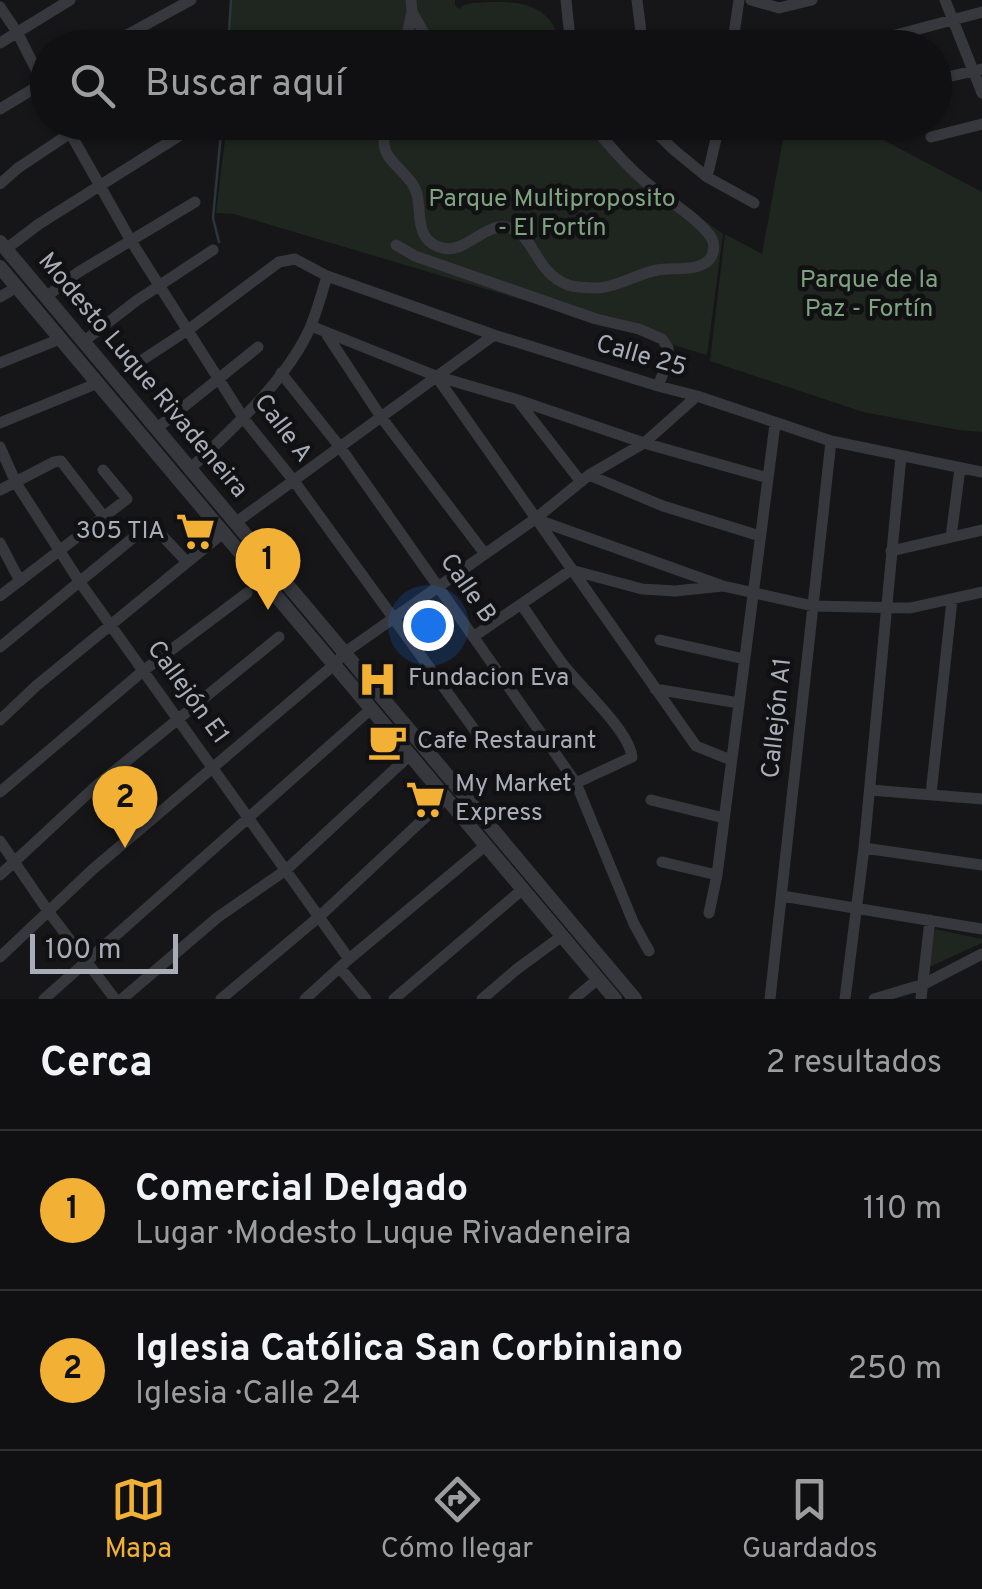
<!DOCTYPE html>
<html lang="es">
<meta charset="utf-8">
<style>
body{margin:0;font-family:Overpass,sans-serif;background:#1e1e20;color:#f1f3f6}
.scale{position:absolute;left:30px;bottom:25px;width:148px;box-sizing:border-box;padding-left:10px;border:5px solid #a8adb8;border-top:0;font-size:28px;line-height:35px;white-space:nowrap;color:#a8adb8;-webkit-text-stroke:8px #111113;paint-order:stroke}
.you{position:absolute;left:428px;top:625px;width:35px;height:35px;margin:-25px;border:8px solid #fff;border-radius:50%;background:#1a73e8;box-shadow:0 0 0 15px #1a73e833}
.badge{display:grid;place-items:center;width:65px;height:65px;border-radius:50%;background:#f2b134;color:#111;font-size:32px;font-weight:700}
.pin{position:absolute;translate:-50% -82px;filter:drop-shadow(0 2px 5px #0008)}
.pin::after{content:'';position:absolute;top:52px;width:35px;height:30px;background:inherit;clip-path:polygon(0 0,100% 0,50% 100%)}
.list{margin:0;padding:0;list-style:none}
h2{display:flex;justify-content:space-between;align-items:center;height:130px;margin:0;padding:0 40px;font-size:42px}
h2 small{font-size:32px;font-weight:400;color:#9c9d9f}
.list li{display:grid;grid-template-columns:65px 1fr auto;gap:30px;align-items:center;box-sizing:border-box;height:160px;padding:0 40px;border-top:2px solid #303032}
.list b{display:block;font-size:38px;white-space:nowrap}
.list p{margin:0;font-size:32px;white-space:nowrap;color:#9c9d9f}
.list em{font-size:32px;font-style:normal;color:#9c9d9f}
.icon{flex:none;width:55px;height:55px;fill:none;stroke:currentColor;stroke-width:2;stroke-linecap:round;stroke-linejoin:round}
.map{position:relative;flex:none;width:982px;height:999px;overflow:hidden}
.search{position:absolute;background:#101012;box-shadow:0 2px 8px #0004;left:30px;right:30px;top:30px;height:110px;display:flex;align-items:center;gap:25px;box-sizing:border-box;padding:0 35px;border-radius:55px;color:#9c9d9f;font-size:38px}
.sheet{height:450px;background:#101012}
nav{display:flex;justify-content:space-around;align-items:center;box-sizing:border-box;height:140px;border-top:2px solid #303032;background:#101012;font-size:28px;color:#9c9d9f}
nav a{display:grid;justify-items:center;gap:5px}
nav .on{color:#f2b134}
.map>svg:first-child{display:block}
.green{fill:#1e261f}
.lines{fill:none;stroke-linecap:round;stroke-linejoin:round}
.stream{stroke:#2c353c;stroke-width:2.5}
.minor{stroke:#37383d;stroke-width:11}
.tertiary{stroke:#37383d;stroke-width:14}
.labels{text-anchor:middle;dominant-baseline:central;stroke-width:9;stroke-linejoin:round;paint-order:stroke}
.park-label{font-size:25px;fill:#7fa381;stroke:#111113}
.street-label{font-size:25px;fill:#a8adb8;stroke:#111113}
.poi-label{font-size:25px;fill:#a8adb8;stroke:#111113;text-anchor:start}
</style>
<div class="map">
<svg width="982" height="999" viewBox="0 0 982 999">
<rect width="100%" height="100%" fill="#161618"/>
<path class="green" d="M231,0h224v5l4,4 5,-4 9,-2c42,-3 79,-3 88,44l-331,1z
M227,123h367c38,43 81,78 129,111l-16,121 -473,-141 -18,-1z
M786,123h65l131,69v240l-23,-2 -96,-18 -153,-51 15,-127 37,20z
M935,929l47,10v4l-53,24z"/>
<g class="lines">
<path class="stream" d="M228,48l3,-48
M219,242l-6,-24 9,-96"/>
<path class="minor" d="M566,0l5,48
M637,0l6,48
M751,0l28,8 33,-8
M945,0l37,93
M0,7l17,25 31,61
M412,12l16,28 10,8
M0,43l70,-43
M103,48l88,-48
M404,48l8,-36 -1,-12
M732,48l7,-48
M847,48l135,-36
M934,80l48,-11
M0,109l48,-29
M64,122l67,119 113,178 50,62 193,266
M386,122c-8,37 7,36 25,60 16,20 -2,54 28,65 27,10 45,-27 71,-19 25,7 24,44 58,57 9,3 22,3 31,3 21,-2 38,-14 58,-18 15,-3 41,2 52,-10 5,-5 6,-15 3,-21 -11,-20 -53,-44 -70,-60 -19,-17 -36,-37 -52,-57
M645,122l29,28 33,27 47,26
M743,122l31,10
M931,137l51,-13
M707,177l13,-55
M0,184l18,-16 69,-46
M396,245l19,11 181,63 43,10 23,10 6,9v13l-10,25
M6,249l33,-25 162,-102
M0,297l17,-10
M46,297l31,-24 118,-71
M311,326l125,50 82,24 126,43 124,35
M327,335l54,82 104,137
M83,342l53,-41 77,-51
M0,363l60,-24
M130,368l58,-38 91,-68 16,-3 32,17 167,59 164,51 39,10 134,45 151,31
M281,373l59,74 236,336 58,141 15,27
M436,376l260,370 35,14
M519,402l62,80
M0,423l98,-40
M156,429l102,-82
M0,447l16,36 63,98 270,378
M190,469c41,-39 97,-89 120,-141 7,-17 12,-35 17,-52
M589,475l74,31 97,30
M0,490l54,-28 7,-1 43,56
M535,519l185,66
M235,523l259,-188
M951,537l9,-69
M0,543l20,38
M891,551l91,-21
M0,596l127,-97 -24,-29
M521,604c14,20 27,40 41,59 18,24 67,67 70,94l-56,26
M473,637l98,-67 71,19 33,2 48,-5 90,20 97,2 72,-16
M660,640l84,19
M0,647l145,-119 8,-2 34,36
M334,665l10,-12 191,-134 54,-44 55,-32 53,-47
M655,689l84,14
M0,720l36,-34 187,-153
M870,790l112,9
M0,792l143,-121 104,-78
M931,794l21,-194
M651,800l73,18
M0,841l48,70 67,88
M864,848l118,17
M662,862l55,13
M0,875l96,-89 183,-149
M782,896l200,33
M709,913l8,-38 58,-451
M0,957l92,-87 237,-201
M340,968l26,31
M44,999l327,-290
M122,999l96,-82 68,-47 124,-115
M221,999l99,-83 126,-118
M305,999l44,-40 137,-114
M394,999l129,-110
M482,999l35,-30 45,-33
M574,999l24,-20
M770,999l61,-558
M845,999l19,-151 37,-392
M874,999l50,-15 58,-30
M921,999l9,-79"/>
<path class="tertiary" d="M0,242l635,757
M0,267l615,732"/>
</g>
<defs>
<symbol id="supermarket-bare" viewBox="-9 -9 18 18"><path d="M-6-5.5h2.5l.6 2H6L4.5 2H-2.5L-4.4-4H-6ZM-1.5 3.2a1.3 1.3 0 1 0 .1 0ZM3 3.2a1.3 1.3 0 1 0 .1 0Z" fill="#f2b134" stroke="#111113" stroke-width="2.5" paint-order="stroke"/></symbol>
<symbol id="hospital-bare" viewBox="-9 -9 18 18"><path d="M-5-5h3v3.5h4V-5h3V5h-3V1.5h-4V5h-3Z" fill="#f2b134" stroke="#111113" stroke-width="2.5" paint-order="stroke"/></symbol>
<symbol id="cafe-bare" viewBox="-9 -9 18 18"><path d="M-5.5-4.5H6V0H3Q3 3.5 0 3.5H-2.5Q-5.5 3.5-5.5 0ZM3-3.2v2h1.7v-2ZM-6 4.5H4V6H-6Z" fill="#f2b134" stroke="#111113" stroke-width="2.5" paint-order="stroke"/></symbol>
</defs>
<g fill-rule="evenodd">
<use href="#supermarket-bare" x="168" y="504" width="55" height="55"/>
<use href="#hospital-bare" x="350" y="652" width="55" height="55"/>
<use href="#cafe-bare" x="360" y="714" width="55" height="55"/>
<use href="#supermarket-bare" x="398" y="772" width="55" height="55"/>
</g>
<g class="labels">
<g class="park-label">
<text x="552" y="200">Parque Multiproposito<tspan x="552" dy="29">- El Fortín</tspan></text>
<text x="869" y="281">Parque de la<tspan x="869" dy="29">Paz - Fortín</tspan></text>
</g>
<g class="street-label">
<text transform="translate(641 357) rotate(16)">Calle 25</text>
<text transform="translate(142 376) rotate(50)">Modesto Luque Rivadeneira</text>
<text transform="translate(282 429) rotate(53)">Calle A</text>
<text transform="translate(467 589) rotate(55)">Calle B</text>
<text transform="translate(187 693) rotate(54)">Callejón E1</text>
<text transform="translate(778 718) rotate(-84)">Callejón A1</text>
</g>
<g class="poi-label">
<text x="165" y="532" text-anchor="end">305 TIA</text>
<text x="408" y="679">Fundacion Eva</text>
<text x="417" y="742">Cafe Restaurant</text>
<text x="455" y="785">My Market<tspan x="455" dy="29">Express</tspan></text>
</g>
</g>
</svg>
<div class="scale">100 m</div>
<div class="you"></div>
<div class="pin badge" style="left:268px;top:610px">1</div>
<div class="pin badge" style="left:125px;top:848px">2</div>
<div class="search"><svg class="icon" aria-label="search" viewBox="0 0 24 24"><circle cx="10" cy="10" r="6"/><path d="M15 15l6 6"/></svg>Buscar aquí</div>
</div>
<section class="sheet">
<h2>Cerca<small>2 resultados</small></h2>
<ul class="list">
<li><span class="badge">1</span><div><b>Comercial Delgado</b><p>Lugar · Modesto Luque Rivadeneira</p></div><em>110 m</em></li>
<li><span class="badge">2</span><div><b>Iglesia Católica San Corbiniano</b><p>Iglesia · Calle 24</p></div><em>250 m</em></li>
</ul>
</section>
<nav>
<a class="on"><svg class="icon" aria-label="map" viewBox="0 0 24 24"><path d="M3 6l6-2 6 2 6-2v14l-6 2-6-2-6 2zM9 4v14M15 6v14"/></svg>Mapa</a>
<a><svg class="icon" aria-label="directions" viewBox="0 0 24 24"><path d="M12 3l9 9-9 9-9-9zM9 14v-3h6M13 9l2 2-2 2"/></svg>Cómo llegar</a>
<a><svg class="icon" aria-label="saved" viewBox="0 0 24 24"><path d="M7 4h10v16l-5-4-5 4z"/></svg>Guardados</a>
</nav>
